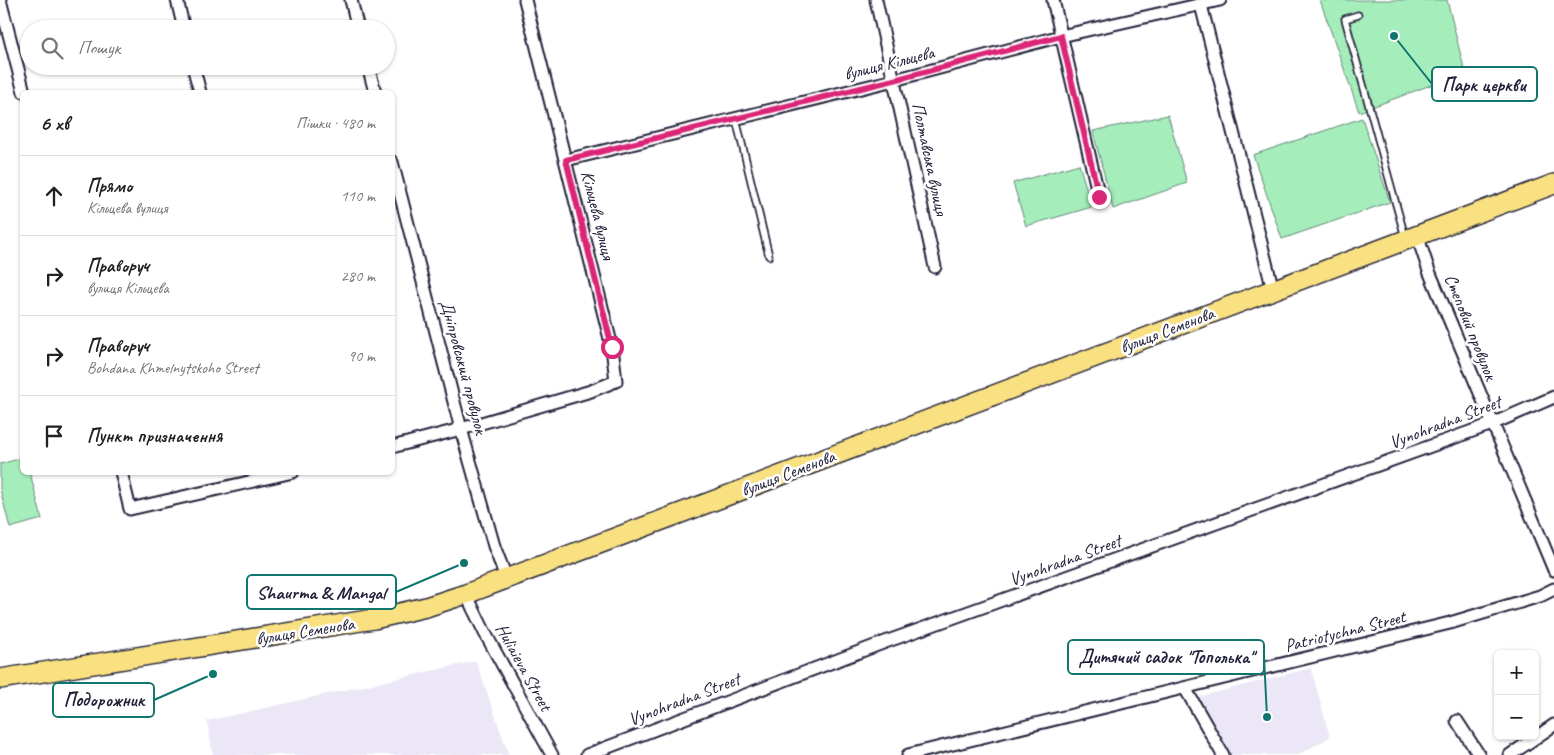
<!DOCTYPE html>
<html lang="uk">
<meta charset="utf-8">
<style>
body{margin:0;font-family:Caveat,sans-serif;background:#f6f6f6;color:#202124}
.controls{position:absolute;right:15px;bottom:15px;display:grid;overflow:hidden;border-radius:8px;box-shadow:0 1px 4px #0004}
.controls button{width:45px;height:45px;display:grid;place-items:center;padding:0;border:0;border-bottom:1px solid #e0e0e0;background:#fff;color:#202124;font:25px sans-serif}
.stop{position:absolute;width:15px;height:15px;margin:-11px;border:4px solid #db2777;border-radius:50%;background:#fff}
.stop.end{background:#db2777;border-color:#fff;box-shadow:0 1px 5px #0008}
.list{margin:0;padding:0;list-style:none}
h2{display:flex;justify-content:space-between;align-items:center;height:65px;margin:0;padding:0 20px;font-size:21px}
h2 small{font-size:16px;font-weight:400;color:#757577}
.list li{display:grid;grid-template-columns:32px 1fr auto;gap:15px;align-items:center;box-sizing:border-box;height:80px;padding:0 20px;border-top:1px solid #e0e0e0}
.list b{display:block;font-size:19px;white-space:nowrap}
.list p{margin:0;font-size:16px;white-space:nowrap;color:#757577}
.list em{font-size:16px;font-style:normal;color:#757577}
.icon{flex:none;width:28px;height:28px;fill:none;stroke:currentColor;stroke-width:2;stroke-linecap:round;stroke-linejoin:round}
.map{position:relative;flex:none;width:1554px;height:755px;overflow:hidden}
.search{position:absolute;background:#fff;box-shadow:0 1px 4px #0004;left:20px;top:20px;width:375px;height:55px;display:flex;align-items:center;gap:12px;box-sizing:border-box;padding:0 18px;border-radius:28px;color:#757577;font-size:19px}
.panel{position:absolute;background:#fff;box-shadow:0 1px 4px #0004;left:20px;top:90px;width:375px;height:385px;border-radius:8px}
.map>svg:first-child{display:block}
.built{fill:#ece7f6}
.green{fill:#a5edba;stroke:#64887a}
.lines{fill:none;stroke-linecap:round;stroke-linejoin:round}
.service-casing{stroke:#22223b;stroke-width:9}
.minor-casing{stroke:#22223b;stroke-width:15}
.trunk-casing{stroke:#22223b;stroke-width:22}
.service{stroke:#fff;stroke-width:5.5}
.minor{stroke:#fff;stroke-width:11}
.trunk{stroke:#f9e181;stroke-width:19}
.route{stroke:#db2777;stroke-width:6}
.labels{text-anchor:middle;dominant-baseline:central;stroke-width:5;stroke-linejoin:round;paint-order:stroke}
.street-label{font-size:18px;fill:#22223b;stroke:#fff}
.leader{fill:none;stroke:#0f766e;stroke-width:2}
.callout-dot{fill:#0f766e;stroke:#fff;stroke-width:2}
.callout{fill:#fff;stroke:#0f766e;stroke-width:2}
.callout-label{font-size:19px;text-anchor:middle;font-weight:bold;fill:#22223b}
</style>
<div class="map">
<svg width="1554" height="755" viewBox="0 0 1554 755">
<rect width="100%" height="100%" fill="#fff"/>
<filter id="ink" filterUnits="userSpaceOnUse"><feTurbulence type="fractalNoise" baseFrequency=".02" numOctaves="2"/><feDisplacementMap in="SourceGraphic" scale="10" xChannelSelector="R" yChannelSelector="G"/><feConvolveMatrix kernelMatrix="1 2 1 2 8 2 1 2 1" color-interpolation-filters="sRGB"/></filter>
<g filter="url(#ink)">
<path class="built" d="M476,661l33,94h-296l-6,-34z
M1311,668l19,69 -32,18h-69l-31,-58z"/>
<path class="green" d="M1320,0h127l18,72 -106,40z
M1168,115l19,68 -74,26 -20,-78z
M1362,118l28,84 -108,37 -29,-84z
M1079,164l13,43 -66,19 -13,-43z
M22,458v14l8,1 12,46 -32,9 -10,-39v-25z"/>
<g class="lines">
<defs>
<path id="service" d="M1358,15l-13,4 60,218
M736,119l33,137"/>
<path id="minor" d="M0,0l24,92
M177,0l7,29
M351,0l7,29
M876,0l59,267
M1053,0l46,197
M1201,5l72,285
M193,66l7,26
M368,66l7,26
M566,160l328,-80 167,-44 159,-36
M392,162l69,267 33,117 13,34
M1417,235l12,36 125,299
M392,447l69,-18 130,-38 25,-10 -4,-34 -87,-347
M121,472l9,37 163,-37
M466,594l19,39 67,122
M1185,688l38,67
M1457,721l22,34
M587,755l301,-114 604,-217 62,-27
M908,755l542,-132 90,-27 14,-7
M1510,755l44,-30"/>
<path id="trunk" d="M0,679l374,-60 52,-12 40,-13 1088,-410"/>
</defs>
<use href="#service" class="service-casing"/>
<use href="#minor" class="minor-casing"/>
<use href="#trunk" class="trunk-casing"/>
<use href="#service" class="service"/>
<use href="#minor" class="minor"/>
<use href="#trunk" class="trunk"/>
</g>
</g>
<g class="lines" filter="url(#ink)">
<path class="route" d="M612,347l-46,-187 328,-80 167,-44 38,161"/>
</g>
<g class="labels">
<g class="street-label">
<text transform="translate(889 63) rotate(-14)">вулиця Кільцева</text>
<text transform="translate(930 159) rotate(78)">Полтавська вулиця</text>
<text transform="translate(598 215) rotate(76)">Кільцева вулиця</text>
<text transform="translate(1471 327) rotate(68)">Степовий провулок</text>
<text transform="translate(1167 330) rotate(-21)">вулиця Семенова</text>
<text transform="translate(464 367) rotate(75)">Дніпровський провулок</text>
<text transform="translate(1445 422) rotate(-21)">Vynohradna Street</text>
<text transform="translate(788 473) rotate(-21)">вулиця Семенова</text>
<text transform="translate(1065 560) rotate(-20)">Vynohradna Street</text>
<text transform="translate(305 631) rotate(-9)">вулиця Семенова</text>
<text transform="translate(1345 631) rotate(-14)">Patriotychna Street</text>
<text transform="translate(524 667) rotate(61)">Huliaieva Street</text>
<text transform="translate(684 699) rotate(-21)">Vynohradna Street</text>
</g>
</g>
<path class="leader" d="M1394 36L1432 84M464 563L396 592M1267 717L1264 657M213 674L154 700"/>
<g class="callout-dot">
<circle cx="1394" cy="36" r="5"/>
<circle cx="464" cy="563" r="5"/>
<circle cx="1267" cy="717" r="5"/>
<circle cx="213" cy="674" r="5"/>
</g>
<g class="callout">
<rect x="1432" y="67" width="105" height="34" rx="5"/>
<rect x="247" y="575" width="149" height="34" rx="5"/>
<rect x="1068" y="640" width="196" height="34" rx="5"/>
<rect x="53" y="683" width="101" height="34" rx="5"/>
</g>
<g class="callout-label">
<text x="1484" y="91">Парк церкви</text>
<text x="321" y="599">Shaurma &amp; Mangal</text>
<text x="1166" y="663">Дитячий садок "Тополька"</text>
<text x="104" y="706">Подорожник</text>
</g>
</svg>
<div class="controls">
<button>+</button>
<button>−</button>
</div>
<div class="stop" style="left:612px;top:347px"></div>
<div class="stop end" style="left:1099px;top:197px"></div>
<div class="search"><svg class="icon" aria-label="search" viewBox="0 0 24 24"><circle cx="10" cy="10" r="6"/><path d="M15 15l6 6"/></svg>Пошук</div>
<section class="panel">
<h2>6 хв<small>Пішки · 480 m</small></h2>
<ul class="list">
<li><svg class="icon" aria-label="ahead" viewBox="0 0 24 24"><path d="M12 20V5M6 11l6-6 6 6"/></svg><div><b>Прямо</b><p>Кільцева вулиця</p></div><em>110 m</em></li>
<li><svg class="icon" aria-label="right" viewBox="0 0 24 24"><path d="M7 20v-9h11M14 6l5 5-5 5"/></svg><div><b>Праворуч</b><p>вулиця Кільцева</p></div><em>280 m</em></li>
<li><svg class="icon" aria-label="right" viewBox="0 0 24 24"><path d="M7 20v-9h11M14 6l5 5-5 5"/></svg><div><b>Праворуч</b><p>Bohdana Khmelnytskoho Street</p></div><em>90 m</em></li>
<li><svg class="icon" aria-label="arrive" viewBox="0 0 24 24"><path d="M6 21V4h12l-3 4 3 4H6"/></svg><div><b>Пункт призначення</b></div></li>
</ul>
</section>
</div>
